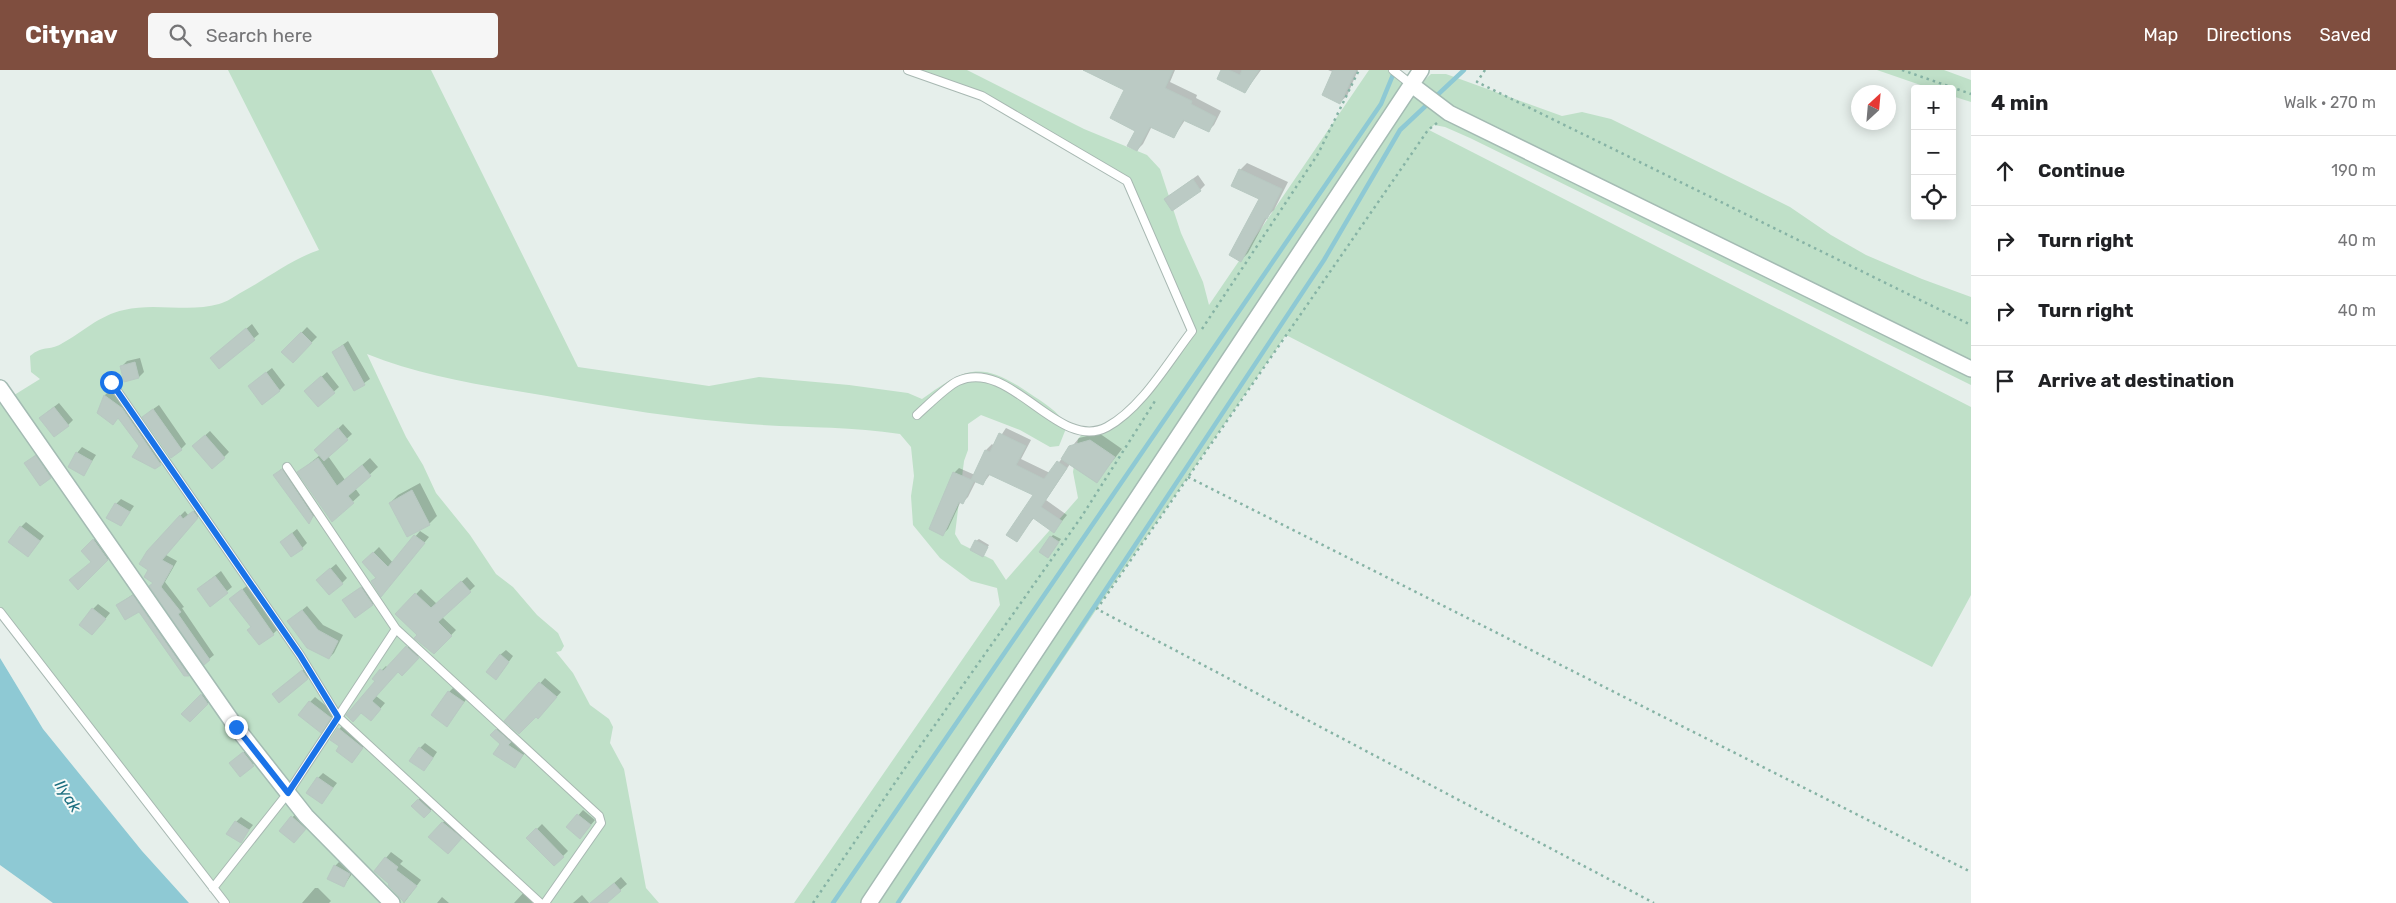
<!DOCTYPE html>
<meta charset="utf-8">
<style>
body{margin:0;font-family:Rubik,sans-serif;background:#f6f6f6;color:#202124}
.controls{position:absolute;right:15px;top:15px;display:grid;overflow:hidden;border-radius:5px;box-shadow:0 2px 12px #0003}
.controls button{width:45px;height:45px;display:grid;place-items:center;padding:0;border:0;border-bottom:1px solid #e0e0e0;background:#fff;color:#202124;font:25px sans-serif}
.compass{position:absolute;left:1851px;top:15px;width:45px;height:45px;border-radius:50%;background:#fff;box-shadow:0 2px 12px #0003;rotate:26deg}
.stop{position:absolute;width:15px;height:15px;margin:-11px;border:4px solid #1a73e8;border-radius:50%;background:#fff}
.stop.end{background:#1a73e8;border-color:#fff;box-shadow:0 1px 5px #0008}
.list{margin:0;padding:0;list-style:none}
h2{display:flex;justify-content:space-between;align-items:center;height:65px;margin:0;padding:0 20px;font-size:21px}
h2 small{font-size:16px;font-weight:400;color:#757577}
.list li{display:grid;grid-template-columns:32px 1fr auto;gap:15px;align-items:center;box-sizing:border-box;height:70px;padding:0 20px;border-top:1px solid #e0e0e0}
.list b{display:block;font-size:19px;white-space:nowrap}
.list em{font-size:16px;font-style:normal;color:#757577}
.icon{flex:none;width:28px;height:28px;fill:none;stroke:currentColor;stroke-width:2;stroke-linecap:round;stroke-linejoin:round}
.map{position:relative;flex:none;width:1971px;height:833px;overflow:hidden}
header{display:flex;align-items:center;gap:30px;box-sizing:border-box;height:70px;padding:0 25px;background:#7f4e3f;color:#fff}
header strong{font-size:24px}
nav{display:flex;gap:28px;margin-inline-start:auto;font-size:18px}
.search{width:350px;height:45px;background:#f6f6f6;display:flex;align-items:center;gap:12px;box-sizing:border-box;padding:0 18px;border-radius:5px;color:#757577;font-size:19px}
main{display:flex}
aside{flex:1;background:#fff}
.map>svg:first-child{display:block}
.green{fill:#bfe0c8}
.water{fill:#8ec9d4}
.shadow{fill:#0003}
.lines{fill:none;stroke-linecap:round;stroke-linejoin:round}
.stream{stroke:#8ec9d4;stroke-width:4.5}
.building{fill:#bbcac4;stroke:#b8c9c2}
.lane-casing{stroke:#a8b8b2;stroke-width:10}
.secondary-casing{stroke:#a4bbb3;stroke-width:18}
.path{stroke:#86b3a5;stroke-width:2.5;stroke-dasharray:2.5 4;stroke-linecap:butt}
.lane{stroke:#fff;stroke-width:8}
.secondary{stroke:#fff;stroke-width:15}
.route{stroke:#1a73e8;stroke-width:6}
.labels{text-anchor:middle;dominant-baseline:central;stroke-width:4;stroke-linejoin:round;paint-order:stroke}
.water-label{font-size:16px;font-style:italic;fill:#1c6f80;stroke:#f7fbf9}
</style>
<header>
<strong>Citynav</strong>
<div class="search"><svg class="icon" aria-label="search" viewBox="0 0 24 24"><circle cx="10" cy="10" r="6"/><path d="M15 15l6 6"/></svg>Search here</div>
<nav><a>Map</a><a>Directions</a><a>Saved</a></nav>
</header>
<main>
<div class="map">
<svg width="1971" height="833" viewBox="0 0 1971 833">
<rect width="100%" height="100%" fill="#e6efeb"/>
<path class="green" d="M228,0h203l147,297 131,19 50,-9 90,8 59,8 14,6c44,-32 59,-39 107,-6 15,10 29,18 38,33l-8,20 -9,1 -30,-17 -39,-15 -13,9v26l-4,11 -9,73 6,10 32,16 13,20 72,-82 -5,-26 5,-33 6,-7 21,-4 27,-18 60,-80 -65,-149 -145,-85 -76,-26h61l117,59 63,26 13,14 21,64 22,49 6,23 160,-235h26l21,18 15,-14h15l116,42 20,-4 29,7 179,88 41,28 35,20 56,24 49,18v88l-501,-247 -25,-11 -11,-2 -5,5 542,277v188l-39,72 -646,-332 -186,269 -201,299h-105l206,-298 -3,-17 -26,-7 -31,-23 -27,-33 -2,-29 3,-20 -3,-29 -11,-13c-50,-8 -101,-6 -151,-10 -68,-5 -135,-16 -202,-28 -61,-10 -123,-19 -180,-42l39,83 17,28 13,28 34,42 26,39 17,13 24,28 21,18 6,13 -3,5 -5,1 17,21 17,32 19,14 4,8 -3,16 14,26 22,119 13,15h-430l-229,-295v-227l11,16 29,-18 -9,-7 -1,-16c13,-11 19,-5 31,-12 21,-11 38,-29 63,-34 31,-8 64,3 95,-6 8,-2 16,-8 23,-12 26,-14 50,-33 77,-42z
M1877,0h67l27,10v22l-19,-6v-7h-20z"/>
<path class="water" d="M0,588l43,71 99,122 47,52h-136l-53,-38z"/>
<path class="shadow" d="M1088,0h87l-5,12 27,13 -1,3 25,13 -7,14 -6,6 -23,-11 -11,17 -22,-11 -9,18 -6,6v-20l-11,-41z
M1223,0h38l-16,22z
M1328,0h30l-11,26 -7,6 -7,-30z
M1247,93l41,19 -14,28 -6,6 -20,37 -7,7 19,-61 -20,-29z
M1198,105l7,10 -5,5 -35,9z
M252,254l7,10 -40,33 -2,-14z
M307,257l10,10 -24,24 -10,-9z
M348,271l22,38 -16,11 -21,-38z
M140,288l4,14 -5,5 -17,-11 5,-5z
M272,298l13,17 -5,5 -25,-9z
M327,302l12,15 -21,19 -7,-20z
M109,321l17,12 39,56 -10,8 -36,-50 -21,-5 7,-17z
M59,333l14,17 -5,5 -22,-12z
M159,335l27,39 -5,5 -32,-37z
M343,354l9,10 -24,22 17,24 25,-22 8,9 -23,21 5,7 -27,25 -34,-48 21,-17 1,-10z
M1006,358l25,12 -10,19 29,14 29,-35 20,-5 23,16 -26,33 -26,-18 -24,36 21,15 -13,16 -20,-13 -18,22 19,-45 -44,-22 -8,11 -7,-3 -8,16 -5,5 -2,-1 -13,28 -5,5 11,-61 5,-5 16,7 11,-25 6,-6 2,2z
M210,361l19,21 -5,5 -25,-16z
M82,377l14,8 -12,19 -7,-21z
M41,381l15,21 -16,13 -14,-21z
M288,395l30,45 -9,12 -29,-52z
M420,413l17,33 -8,8 -39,-21 8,-8z
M121,429l13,7 -13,19 -5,-21z
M199,437l3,5 -36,43 11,6 -12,21 19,25 -2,1 32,47 -5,4 -55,-77 -8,-5 34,-61 5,-5 3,4z
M26,452l18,14 -16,20 -7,-29z
M297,459l10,14 -5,5 -16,-10z
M420,461l9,6 -43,53 -14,-9 5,-4 -13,-15 15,-15 14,16z
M1053,465l8,4 -13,18 3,-20z
M98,466l14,19 -34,33 14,-27 -10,-10z
M979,469l10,6 -6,10 -7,-14z
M336,494l11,14 -5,5 -19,-8z
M221,501l11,16 -22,18 -7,-20z
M467,507l8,9 -33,31 14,13 -22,23 -37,-39 24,-25 16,15z
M367,513l11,16 -5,5 -29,-4z
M248,515l30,44 -5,5 -21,-8 -16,-32z
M138,521l55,79 -5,4h-3l-46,-64 -22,-5z
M98,534l12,9 -13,16 -4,-20z
M307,536l16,19 20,10 -9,18 -5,5 -35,-41z
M412,573l10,9 -21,22 -3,-3 -22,25 9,7 -10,12 -14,-3 15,-31 -2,-3 12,-12 2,2z
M506,580l7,6 -12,17 -1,-18z
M308,596l5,7 -6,5 -28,11z
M545,608l16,14 -18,20 -37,9z
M454,617l14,10 -21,28 2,-33z
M207,620l6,8 -23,23 -7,-7z
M315,627l20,16 -14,18 -11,-29z
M344,653l23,19 -10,14 -25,-17z
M502,655l25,25 -12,16 -14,-22 -10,-9z
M425,673l12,9 -8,12 -9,-16z
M249,678l9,12 -17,15 -5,-17z
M323,703l14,10 -15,19 -4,-24z
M421,727l12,11 -9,8 -11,-10z
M583,740l12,10 -10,12 -17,-5z
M297,742l13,11 -11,13 -18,-5z
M241,747l12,8 -13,16 -4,-19z
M448,747l18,16 -13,14 -23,-10z
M542,754l26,27 -14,14 -26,-27z
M391,782l12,9 -3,3 21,16 -17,23 -14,-20 -15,-12z
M340,791l15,8 -11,17 -9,-20z
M621,807l6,7 -22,19h-14z
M315,818h3l13,13 -2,2h-27z
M526,820l10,9 -4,4h-18z
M582,825l7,8h-16z
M442,827l7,6h-12z"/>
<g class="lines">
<path class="stream" d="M833,833l548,-799 14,-34
M898,833l426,-643 76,-130 64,-60"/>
</g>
<path class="building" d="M1083,0h90l-8,18 27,13 -1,3 25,13 -7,15 -26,-12 -9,18 -24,-11 -13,24 -10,-5 8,-15 -25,-13 14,-28z
M1221,0h8l11,5 2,-5h17l-14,23 -28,-14z
M1333,0h23l-16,34 -18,-9z
M1239,99l43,20 -15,30 -2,-1 -24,44 -12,-7 30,-56 -28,-13z
M1193,109l8,12 -29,20 -8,-12z
M246,258l9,12 -36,29 -9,-11z
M301,262l11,11 -19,20 -12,-11z
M343,275l22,40 -11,6 -22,-39z
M135,292l4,16 -15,4 -4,-16z
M266,302l14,19 -18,14 -14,-19z
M321,306l14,17 -17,14 -14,-16z
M104,325l18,13 39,57 -6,4 -23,-12 7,-11 -21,-28 -5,7 -16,-12z
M54,337l15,19 -15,11 -15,-19z
M153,339l29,41 -11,8 -29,-41z
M338,358l10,12 -24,21 -10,-11z
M999,363l27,13 -10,19 28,14 13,-18 10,7 -26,39 21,14 -8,12 -21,-15 -16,24 -11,-7 27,-40 -45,-21 -5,11 -12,-5 14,-30 5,2z
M205,365l20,23 -13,11 -20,-23z
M1090,370l25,17 -18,26 -36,-24 8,-13z
M76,382l16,9 -8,15 -16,-9z
M36,385l15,23 -11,8 -16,-23z
M318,388l19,28 25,-21 9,11 -23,20 6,7 -22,19 -35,-50z
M282,399l31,47 -4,8 -36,-49z
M953,402l21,9 -11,23 -4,-2 -16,34 -14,-7z
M412,420l18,35 -23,12 -18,-34z
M115,433l15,9 -9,14 -15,-8z
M193,441l5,7 -36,42 11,6 -12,21 20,25 -3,2 32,46 -6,5 -55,-79 4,-3 -9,-6 4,-7 -9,-6 8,-13 33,-36 3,4z
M20,456l20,15 -12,16 -20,-15z
M292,463l11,16 -12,8 -11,-15z
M414,465l11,8 -44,54 -10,-16 5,-3 -14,-16 11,-10 15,15z
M1050,466l9,6 -11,16 -9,-6z
M93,469l15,21 -30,30 -9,-10 22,-18 -10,-11z
M975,470l13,7 -5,10 -13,-7z
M330,498l13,16 -14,11 -13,-15z
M215,506l13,17 -18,14 -13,-18z
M461,511l10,11 -33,30 14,14 -18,18 -20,-16 3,-3 -22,-21 20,-21 16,15z
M361,517l12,18 -18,13 -13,-18z
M242,519l32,46 -15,10 -12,-15 4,-3 -22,-28z
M133,525l56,81h-5l-45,-64 -14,8 -9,-15z
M92,538l14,11 -14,16 -13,-10z
M302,540l16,20 20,11 -9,18 -22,-11 -20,-27z
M406,576l13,12 -17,18 -4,-4 -26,29 9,8 -10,12 -10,-8 -8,9 -7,-7 29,-34 -3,-2 8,-10 3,2z
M500,584l9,8 -13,18 -10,-8z
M302,600l6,9 -29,24 -7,-9z
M539,612l18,15 -19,22 -2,-2 -17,17 -15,-13z
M448,621l16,11 -17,25 -16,-12z
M201,624l7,10 -18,18 -9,-8z
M309,631l22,17 -10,15 -23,-18z
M338,658l25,20 -11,15 -16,-12 3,-5 -9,-6z
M496,659l15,13 -3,3 15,10 -8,13 -22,-14 7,-10 -10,-9z
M419,677l14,11 -9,13 -15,-10z
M243,682l11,14 -14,11 -11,-14z
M317,707l16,11 -11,16 -16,-11z
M418,729l13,12 -7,7 -13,-12z
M577,744l14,11 -11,14 -14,-12z
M291,746l15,13 -12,14 -15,-12z
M235,751l14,9 -8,13 -15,-9z
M442,752l20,16 -14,16 -20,-17z
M536,758l28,29 -10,9 -28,-28z
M385,787l13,10 -2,3 21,16 -13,16 -16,-17 1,-1 -15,-13z
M334,795l16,9 -6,13 -17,-8z
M614,813l7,8 -14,12h-17z"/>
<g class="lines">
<defs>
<path id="lane" d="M908,0l74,26 145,85 65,150c-24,31 -50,77 -85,96 -49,26 -96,-70 -149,-46 -11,5 -31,25 -41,34
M1393,0l19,15
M111,312l189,273 38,62 202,186
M287,397l109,162
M0,542l225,291
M213,818l75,-95 108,-164 203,187 2,7 -56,80"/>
<path id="secondary" d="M1412,15l37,28 522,256
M0,318l236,339 70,89 86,87
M869,833l552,-833"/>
</defs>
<use href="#lane" class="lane-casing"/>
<use href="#secondary" class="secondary-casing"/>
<path class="path" d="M1485,0l-8,12 494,243
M1902,0l69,24
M1437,53l-9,7 -331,479 557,294
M1202,259l116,-175 41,-84
M1188,407l783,395
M813,833l103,-151 166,-236 73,-115"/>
<use href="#lane" class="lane"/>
<use href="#secondary" class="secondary"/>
</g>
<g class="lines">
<path class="route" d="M111,312l189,273 38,62 -50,76 -52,-66"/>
</g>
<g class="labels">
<g class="water-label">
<text transform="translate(68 726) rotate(57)">Ilyak</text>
</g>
</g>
</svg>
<div class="controls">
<button>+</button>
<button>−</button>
<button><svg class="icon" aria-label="locate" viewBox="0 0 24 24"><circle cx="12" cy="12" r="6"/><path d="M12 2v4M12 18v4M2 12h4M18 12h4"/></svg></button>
</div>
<svg class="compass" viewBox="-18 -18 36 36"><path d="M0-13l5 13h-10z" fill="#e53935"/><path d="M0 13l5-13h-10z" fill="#757577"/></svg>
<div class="stop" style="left:111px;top:312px"></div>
<div class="stop end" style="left:236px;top:657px"></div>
</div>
<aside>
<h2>4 min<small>Walk · 270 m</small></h2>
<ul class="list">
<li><svg class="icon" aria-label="ahead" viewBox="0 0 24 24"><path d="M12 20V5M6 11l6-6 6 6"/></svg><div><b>Continue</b></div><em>190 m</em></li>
<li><svg class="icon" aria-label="right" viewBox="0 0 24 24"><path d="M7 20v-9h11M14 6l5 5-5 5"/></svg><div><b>Turn right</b></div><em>40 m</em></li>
<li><svg class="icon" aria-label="right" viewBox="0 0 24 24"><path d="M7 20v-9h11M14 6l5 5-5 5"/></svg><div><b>Turn right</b></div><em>40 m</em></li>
<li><svg class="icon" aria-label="arrive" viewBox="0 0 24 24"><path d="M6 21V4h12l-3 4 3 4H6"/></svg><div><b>Arrive at destination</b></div></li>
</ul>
</aside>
</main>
